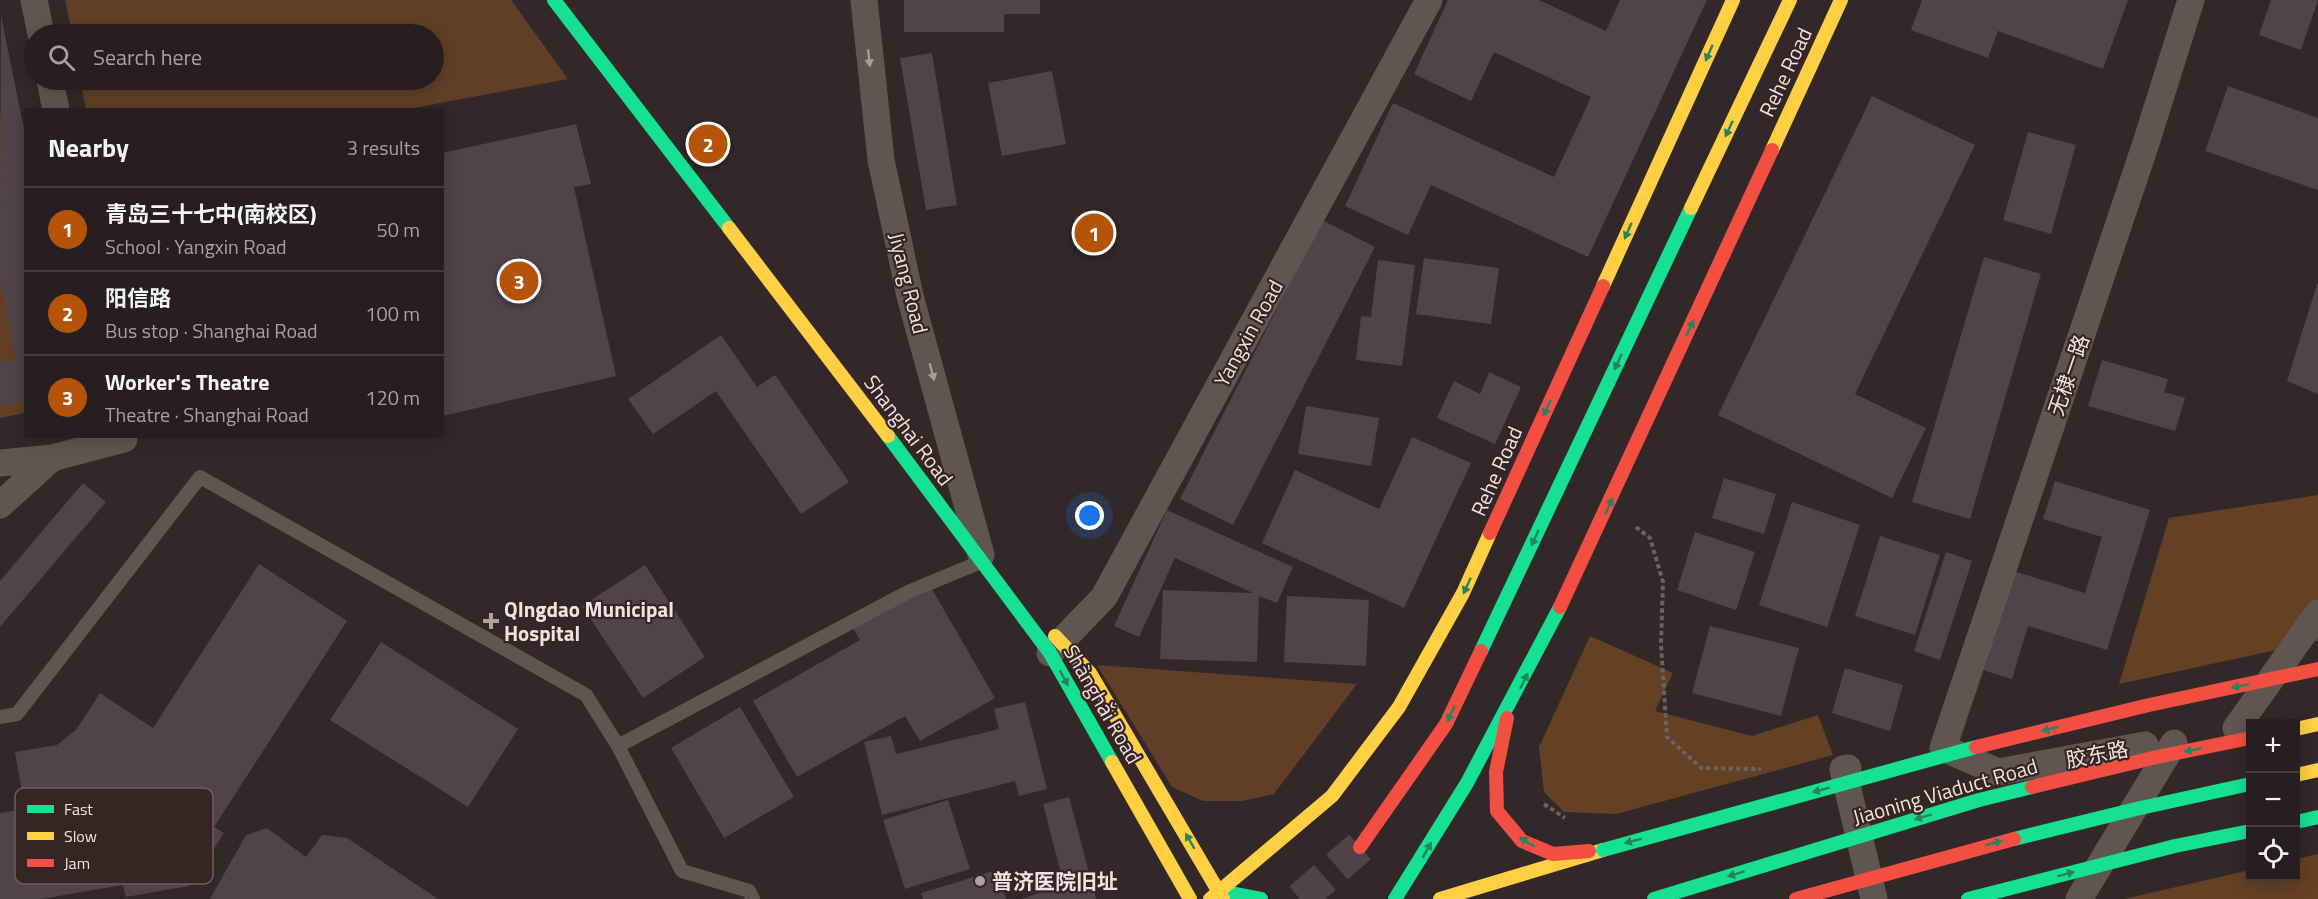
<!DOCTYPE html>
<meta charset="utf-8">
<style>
body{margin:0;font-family:"Titillium Web","Noto Sans SC",sans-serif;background:#2e2729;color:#f1f3f6}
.controls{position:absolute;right:18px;bottom:18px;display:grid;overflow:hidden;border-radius:0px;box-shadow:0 3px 15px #0003}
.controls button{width:54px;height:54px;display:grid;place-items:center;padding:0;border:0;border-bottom:2px solid #423c3e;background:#261e20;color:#f1f3f6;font:30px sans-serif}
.you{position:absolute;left:1090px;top:516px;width:21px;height:21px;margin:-15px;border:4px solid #fff;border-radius:50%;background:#1a73e8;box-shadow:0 0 0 9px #1a73e833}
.badge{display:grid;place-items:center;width:39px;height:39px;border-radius:50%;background:#b45309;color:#fff;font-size:20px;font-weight:700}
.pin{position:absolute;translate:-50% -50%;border:3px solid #fff;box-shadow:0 2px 6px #0006}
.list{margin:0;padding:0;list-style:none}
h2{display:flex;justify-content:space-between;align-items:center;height:78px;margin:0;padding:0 24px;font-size:26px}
h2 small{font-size:20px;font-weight:400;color:#a4a2a5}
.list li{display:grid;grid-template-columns:39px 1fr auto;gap:18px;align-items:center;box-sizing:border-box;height:84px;padding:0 24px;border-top:2px solid #423c3e}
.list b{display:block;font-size:22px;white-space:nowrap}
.list p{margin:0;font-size:20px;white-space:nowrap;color:#a4a2a5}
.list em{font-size:20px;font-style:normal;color:#a4a2a5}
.icon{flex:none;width:33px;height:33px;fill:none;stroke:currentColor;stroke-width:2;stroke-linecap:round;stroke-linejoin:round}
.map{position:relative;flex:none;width:2318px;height:899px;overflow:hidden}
.search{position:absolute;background:#261e20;box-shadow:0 3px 15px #0003;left:24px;top:24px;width:420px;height:66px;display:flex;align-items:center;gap:15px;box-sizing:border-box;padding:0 21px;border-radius:33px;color:#a4a2a5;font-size:22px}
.panel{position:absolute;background:#261e20;box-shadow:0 3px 15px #0003;left:24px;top:108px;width:420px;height:330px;border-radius:0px}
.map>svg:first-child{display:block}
.green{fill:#603f26}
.forest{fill:#644024}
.building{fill:#50434a}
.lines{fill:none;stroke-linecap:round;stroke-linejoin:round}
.highway-tunnel{stroke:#4e4446;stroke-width:33;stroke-dasharray:33 16;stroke-linecap:butt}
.path{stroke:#696260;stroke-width:4;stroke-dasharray:4.5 3;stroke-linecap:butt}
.lane{stroke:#5f5654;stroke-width:14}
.street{stroke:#5f5654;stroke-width:27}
.fast{stroke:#16e098;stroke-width:14}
.slow{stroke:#ffcf43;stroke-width:14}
.jam{stroke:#f24e42;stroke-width:14}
.fast-bridge{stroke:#16e098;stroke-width:14}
.jam-bridge{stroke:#f24e42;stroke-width:14}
.oneway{fill:#268260}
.oneway2{fill:#a79c9c}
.poi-dot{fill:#ada1a3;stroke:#362427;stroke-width:2}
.labels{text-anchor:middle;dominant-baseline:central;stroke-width:4.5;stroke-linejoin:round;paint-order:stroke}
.street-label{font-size:21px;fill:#efe2e4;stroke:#362427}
.poi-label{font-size:21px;font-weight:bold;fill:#efe2e4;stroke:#362427;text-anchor:start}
.key{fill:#362427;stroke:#6e5d60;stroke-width:1.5}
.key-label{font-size:16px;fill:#efe2e4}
</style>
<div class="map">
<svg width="2318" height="899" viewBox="0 0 2318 899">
<rect width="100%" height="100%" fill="#32282a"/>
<path class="green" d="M65,0h446l57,79 -160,30h-322l-6,-29h354v-46h-362z
M0,111l26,133 -1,169 -25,5z
M1097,665l260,19 -83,110 -32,7h-39l-31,-14z"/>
<path class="forest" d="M2318,495v146l-199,43 50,-166z
M1590,636l83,37 -18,38 97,25 66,-21 15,40 -217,59 -52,-2 -20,-20 -5,-45z
M2318,854v45h-194l126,-29v6h46v-17z"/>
<path class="building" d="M904,0h136v14h-36v18h-100z
M1448,0h91l67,31 14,-31h87l-119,257 -157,-72 -23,50 -63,-29 48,-103 161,74 37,-80 -97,-45 -23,49 -57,-27z
M1922,0h206l-25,69 -105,-38 -10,27 -77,-28z
M2271,0h47l-17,50 -42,-15z
M1,16l25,123v262l-26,5v-43l16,-3 -16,-80z
M932,53l25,152 -31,5 -26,-152z
M1052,71l14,73 -64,12 -14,-73z
M2228,86l90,32v72l-113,-39z
M1872,96l103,49 -120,249 71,34 -34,70 -174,-83z
M576,124l15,60 -17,3 42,189 -174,40v-263z
M2028,132l48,13 -25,89 -48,-14z
M1322,220l53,27 -142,278 -53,-26z
M1984,257l57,17 -71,245 -58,-17z
M1424,258l75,10 -8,56 -75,-10z
M1378,260l37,5 -13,101 -46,-6 5,-44 10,1z
M2317,284h1v110l-31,-13z
M721,335l36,52 18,-12 74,107 -48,32 -85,-123 -63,43 -25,-35z
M2102,360l66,19 -4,13 21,6 -10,33 -87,-25z
M1489,372l32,15 -26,57 -58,-26 17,-37 26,13z
M1306,406l73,12 -8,48 -73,-12z
M1412,437l59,26 -67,145 -142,-65 33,-73 84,39z
M1724,478l52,16 -12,40 -52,-16z
M2055,481l95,29 -43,140 -79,-24 -16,53 -36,-11 31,-99 78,24 17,-56 -59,-18z
M83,483l23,19 -106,125v-46z
M1792,502l68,23 -33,102 -68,-22z
M1167,510l126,57 -16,36 -18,-7 -2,66 -97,-3 3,-69 90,3 -78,-35 -36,79 -25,-11z
M1695,532l60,20 -19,58 -59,-20z
M1880,536l60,19 -25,80 -60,-19z
M1946,552l26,9 -32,99 -26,-9z
M259,564l88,57 -133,206 10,6 -35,53 -63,11 -3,-12 -82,14h-41v-86l25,-4 -10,-57 42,-7 19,-15 24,-37 53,35z
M645,565l60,92 -62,41 -61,-92z
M929,584l66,114 -75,43 -15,-25 -108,61 -44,-76 107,-61 -7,-12z
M1287,596l82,4 -3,66 -82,-4z
M1710,626l89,22 -18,68 -89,-23z
M381,642l137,87 -50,78 -138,-87z
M1845,668l58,17 -13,46 -58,-18z
M1025,702l22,87 -28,7 -4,-15 -133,34 -18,-73 27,-6 5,18 103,-25 -5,-20z
M740,707l54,90 -70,41 -53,-90z
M1069,797l27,102h-75l43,-14 -21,-81z
M948,800l22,69 -65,20 -22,-69z
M267,828l39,29 16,-22 25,3 91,61h-228l36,-64z
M997,870l9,29h-83l-2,-6z"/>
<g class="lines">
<path class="highway-tunnel" d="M1300,899l60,-52"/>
<path class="path" d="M1636,527l14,11 13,44 -2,62 6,93 34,31 60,1
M1544,804l21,14"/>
<path class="lane" d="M0,717l17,-3 183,-237 386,218 32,51
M753,899l-4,-8 -67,-20 -64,-125 290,-154 75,-31"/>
<path class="street" d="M34,0l7,34
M864,0l17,160 29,136 71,259
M50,80l6,30
M0,463l52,-5 72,-19 -1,-3
M0,505l52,-47
M1050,653l54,-56 325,-597
M2236,728l82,-115
M1943,748l203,-605 45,-143
M1945,749l53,23 147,-27
M1848,768l-5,1 31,130
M2079,899l95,-156"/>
<path class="fast" d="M554,0l175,228
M888,436l162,217 62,109
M1481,651l210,-443
M2296,822l22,-5
M1219,891l42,8
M1395,899l72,-116 93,-176"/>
<path class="slow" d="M1772,150l69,-150
M1691,208l99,-208
M729,228l159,208
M1603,286l130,-286
M1055,636l35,37 133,226
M2296,729l22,-5
M1112,762l78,137
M2296,775l22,-5
M1210,899l122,-103 67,-89 64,-114 27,-60
M1440,899l163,-49"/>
<path class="jam" d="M1490,533l113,-247
M1560,607l212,-457
M1507,718l-11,54 1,39 25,30 31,13 36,-3
M1360,847l86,-123 35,-73"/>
<path class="fast-bridge" d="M2014,839l122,-30 114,-25
M1603,850l373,-103
M1654,899l325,-99 53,-13
M1968,899l207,-53 75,-15"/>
<path class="jam-bridge" d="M1976,747l173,-42 169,-36
M2032,787l125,-30 93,-19
M1796,899l218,-60"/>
</g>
<defs><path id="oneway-solid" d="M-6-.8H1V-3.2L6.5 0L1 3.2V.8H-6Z" transform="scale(1.5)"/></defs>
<g class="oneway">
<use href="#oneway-solid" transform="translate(1709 53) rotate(114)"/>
<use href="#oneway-solid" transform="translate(1729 129) rotate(115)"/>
<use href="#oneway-solid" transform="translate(1628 231) rotate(114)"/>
<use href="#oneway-solid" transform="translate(1690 328) rotate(-65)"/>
<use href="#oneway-solid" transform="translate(1618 362) rotate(115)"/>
<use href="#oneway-solid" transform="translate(1547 408) rotate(114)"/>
<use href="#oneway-solid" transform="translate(1609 506) rotate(-65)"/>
<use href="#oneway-solid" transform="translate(1535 538) rotate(115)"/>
<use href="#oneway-solid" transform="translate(1467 586) rotate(115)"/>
<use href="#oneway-solid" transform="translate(1064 678) rotate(61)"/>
<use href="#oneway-solid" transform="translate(1524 681) rotate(-64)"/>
<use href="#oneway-solid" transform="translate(2240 686) rotate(168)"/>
<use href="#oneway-solid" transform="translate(1451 714) rotate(115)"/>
<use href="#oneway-solid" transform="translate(2050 729) rotate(166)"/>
<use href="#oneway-solid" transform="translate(2193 750) rotate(168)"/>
<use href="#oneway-solid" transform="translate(1821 790) rotate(165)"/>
<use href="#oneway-solid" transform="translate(1923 817) rotate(163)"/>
<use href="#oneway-solid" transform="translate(1190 841) rotate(-120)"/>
<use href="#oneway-solid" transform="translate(1633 841) rotate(165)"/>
<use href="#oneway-solid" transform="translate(1527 842) rotate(-149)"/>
<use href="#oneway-solid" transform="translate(1994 843) rotate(-14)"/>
<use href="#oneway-solid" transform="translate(1427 850) rotate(-60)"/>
<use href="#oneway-solid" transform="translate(1736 874) rotate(163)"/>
<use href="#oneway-solid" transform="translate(2066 874) rotate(-15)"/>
</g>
<g class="oneway2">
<use href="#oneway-solid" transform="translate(869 58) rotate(84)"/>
<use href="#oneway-solid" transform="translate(932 372) rotate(75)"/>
</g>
<g class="poi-dot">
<path d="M488 612h6v6h6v6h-6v6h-6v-6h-6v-6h6z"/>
<circle cx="980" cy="881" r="6"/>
</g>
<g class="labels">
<g class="street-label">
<text transform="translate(1785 72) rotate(-65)">Rehe Road</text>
<text transform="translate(909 283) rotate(76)">Jiyang Road</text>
<text transform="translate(1248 333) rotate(-61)">Yangxin Road</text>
<text transform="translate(2068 375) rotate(-71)">无棣一路</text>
<text transform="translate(909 430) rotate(53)">Shanghai Road</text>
<text transform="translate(1496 471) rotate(-66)">Rehe Road</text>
<text transform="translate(1103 704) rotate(60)">Shànghǎi Road</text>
<text transform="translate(2097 754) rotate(-11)">胶东路</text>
<text transform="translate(1945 791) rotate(-16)">Jiaoning Viaduct Road</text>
</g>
<g class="poi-label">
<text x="504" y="609">QIngdao Municipal<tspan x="504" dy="24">Hospital</tspan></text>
<text x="992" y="881">普济医院旧址</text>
</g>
</g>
<rect x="15" y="788" width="198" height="96" rx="9" class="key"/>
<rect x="27" y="805" width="27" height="8" fill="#16e098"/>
<rect x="27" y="832" width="27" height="8" fill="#ffcf43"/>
<rect x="27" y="859" width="27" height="8" fill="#f24e42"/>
<g class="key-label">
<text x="64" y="815">Fast</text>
<text x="64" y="842">Slow</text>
<text x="64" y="869">Jam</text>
</g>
</svg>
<div class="controls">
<button>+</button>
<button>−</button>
<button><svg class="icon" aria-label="locate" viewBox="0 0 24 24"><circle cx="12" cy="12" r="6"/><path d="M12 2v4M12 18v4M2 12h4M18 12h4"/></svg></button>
</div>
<div class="you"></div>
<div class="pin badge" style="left:1094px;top:233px">1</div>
<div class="pin badge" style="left:708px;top:144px">2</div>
<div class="pin badge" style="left:519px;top:281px">3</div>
<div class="search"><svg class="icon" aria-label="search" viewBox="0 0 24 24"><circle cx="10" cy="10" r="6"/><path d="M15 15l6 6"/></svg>Search here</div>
<section class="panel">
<h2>Nearby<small>3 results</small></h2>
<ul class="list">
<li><span class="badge">1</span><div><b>青岛三十七中(南校区)</b><p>School · Yangxin Road</p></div><em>50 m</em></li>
<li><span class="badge">2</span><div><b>阳信路</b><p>Bus stop · Shanghai Road</p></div><em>100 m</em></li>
<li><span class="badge">3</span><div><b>Worker's Theatre</b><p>Theatre · Shanghai Road</p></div><em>120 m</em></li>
</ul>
</section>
</div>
